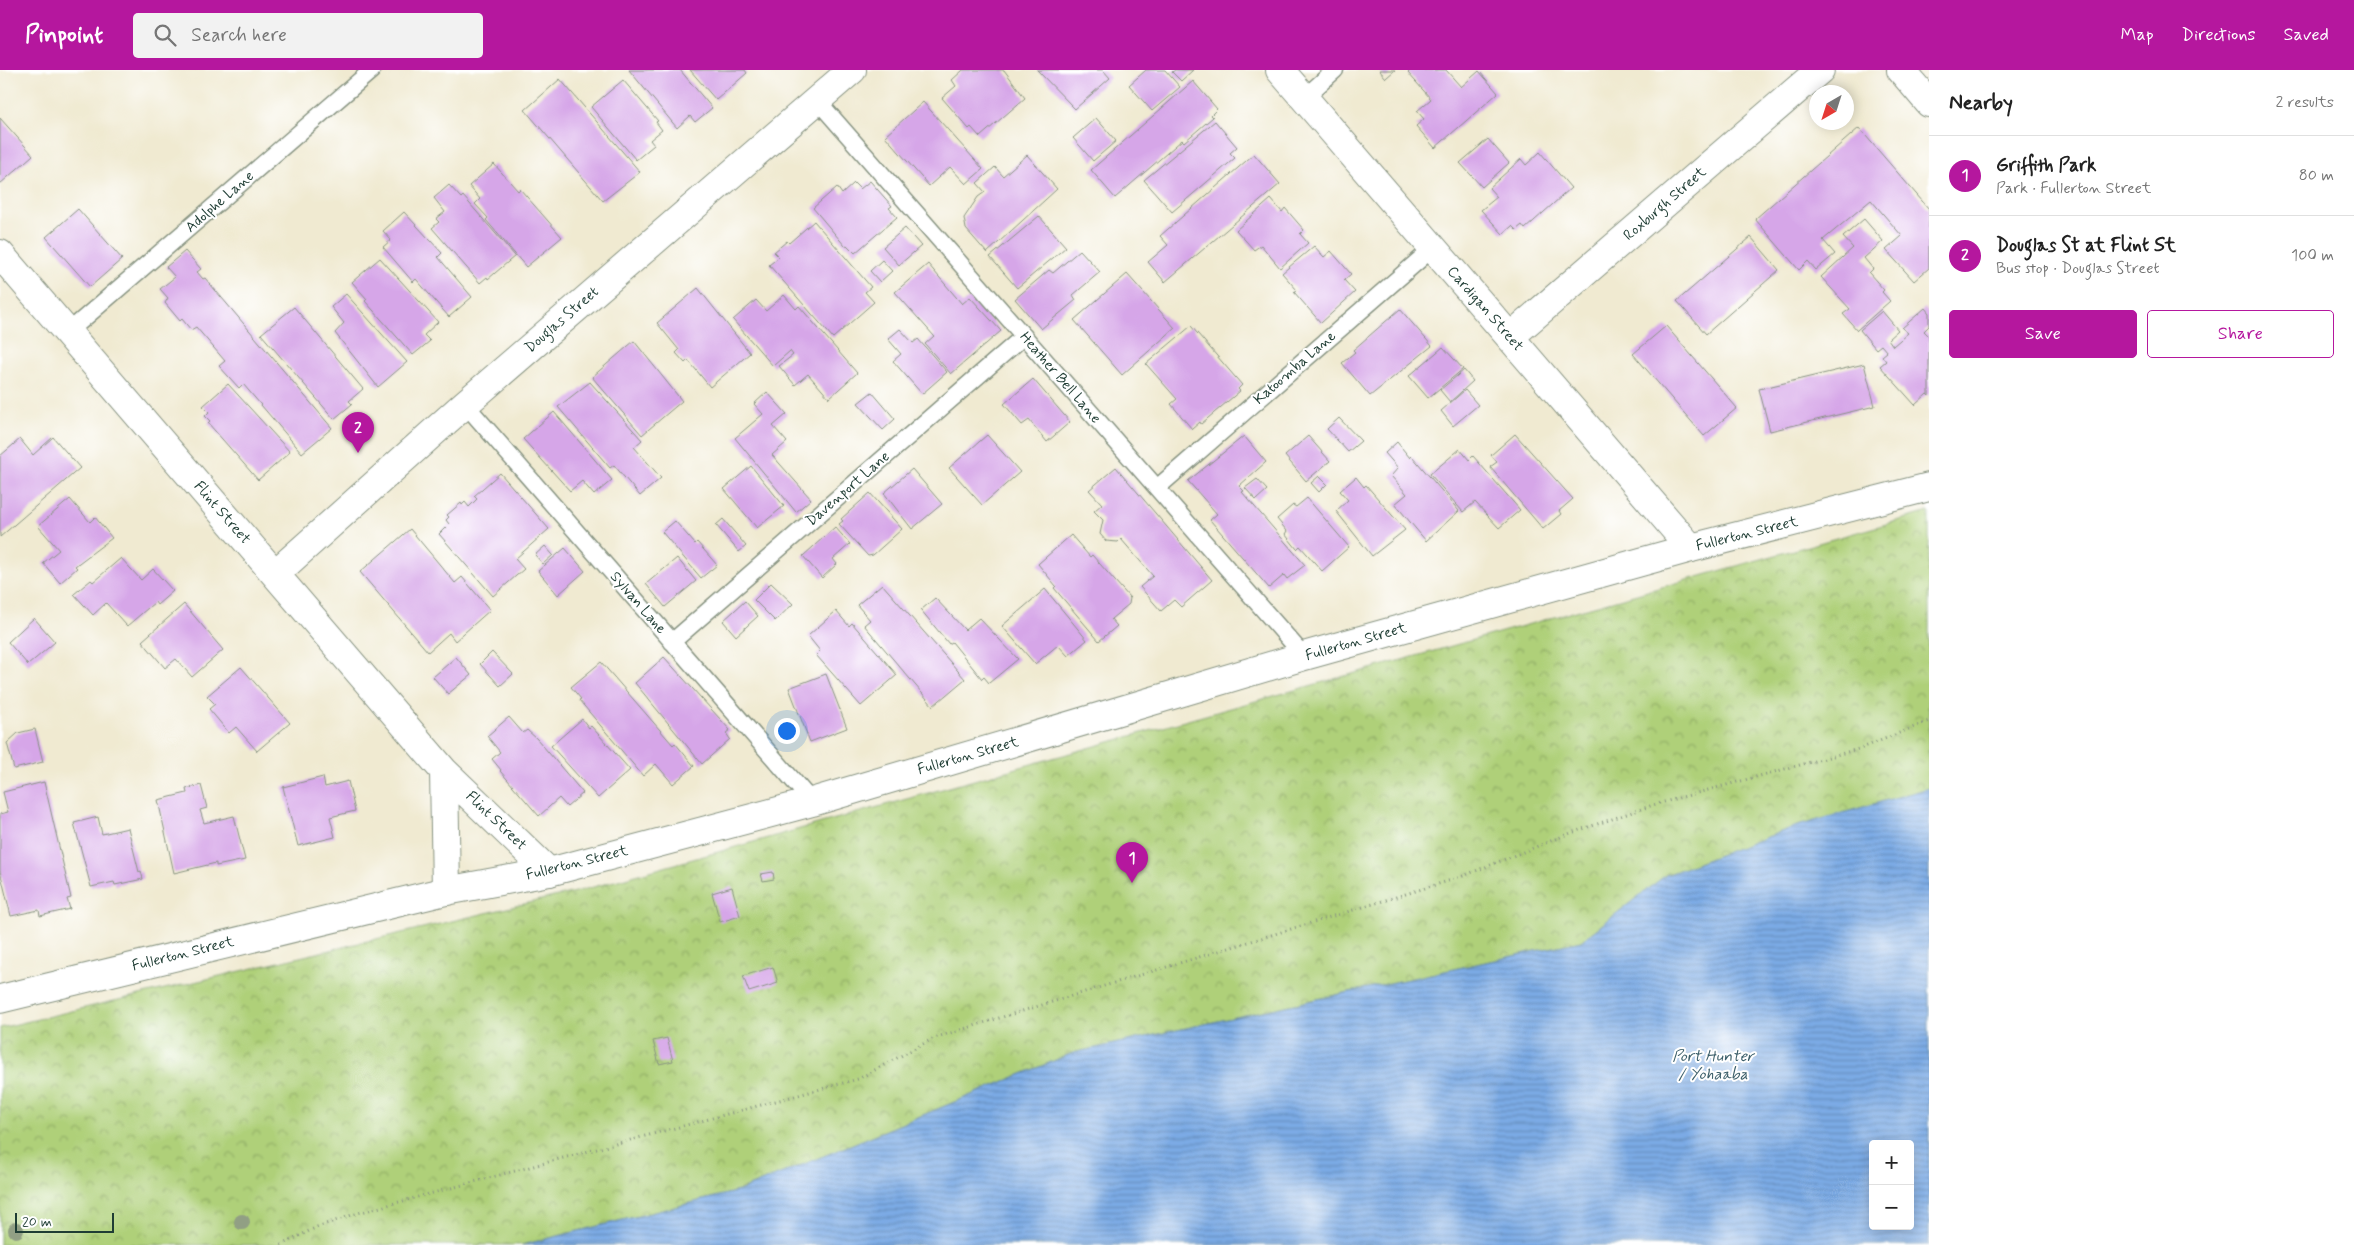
<!DOCTYPE html>
<meta charset="utf-8">
<style>
body{margin:0;font-family:Mynerve,sans-serif;background:#f2f2f2;color:#222}
.controls{position:absolute;right:15px;bottom:15px;display:grid;overflow:hidden;border-radius:5px;box-shadow:0 2px 12px #0003}
.controls button{width:45px;height:45px;display:grid;place-items:center;padding:0;border:0;border-bottom:1px solid #e0e0e0;background:#fff;color:#222;font:25px sans-serif}
.compass{position:absolute;left:1809px;top:15px;width:45px;height:45px;border-radius:50%;background:#fff;box-shadow:0 2px 12px #0003;rotate:219deg}
.scale{position:absolute;left:15px;bottom:12px;width:99px;box-sizing:border-box;padding-left:5px;border:2px solid #1f3d34;border-top:0;font-size:14px;line-height:18px;white-space:nowrap;color:#1f3d34;-webkit-text-stroke:4px #fff;paint-order:stroke}
.you{position:absolute;left:786px;top:660px;width:18px;height:18px;margin:-12px;border:4px solid #fff;border-radius:50%;background:#1a73e8;box-shadow:0 0 0 8px #1a73e833}
.badge{display:grid;place-items:center;width:32px;height:32px;border-radius:50%;background:#b5179e;color:#fff;font-size:16px;font-weight:700}
.pin{position:absolute;translate:-50% -41px;filter:drop-shadow(0 1px 2px #0008)}
.pin::after{content:'';position:absolute;top:26px;width:18px;height:15px;background:inherit;clip-path:polygon(0 0,100% 0,50% 100%)}
.list{margin:0;padding:0;list-style:none}
h2{display:flex;justify-content:space-between;align-items:center;height:65px;margin:0;padding:0 20px;font-size:21px}
h2 small{font-size:16px;font-weight:400;color:#767676}
.list li{display:grid;grid-template-columns:32px 1fr auto;gap:15px;align-items:center;box-sizing:border-box;height:80px;padding:0 20px;border-top:1px solid #e0e0e0}
.list b{display:block;font-size:19px;white-space:nowrap}
.list p{margin:0;font-size:16px;white-space:nowrap;color:#767676}
.list em{font-size:16px;font-style:normal;color:#767676}
.actions{display:flex;gap:10px;padding:15px 20px}
.actions a{flex:1;padding:11px 0;border:1px solid #b5179e;border-radius:5px;text-align:center;font-size:18px;color:#b5179e}
.actions .main{background:#b5179e;color:#fff}
.icon{flex:none;width:28px;height:28px;fill:none;stroke:currentColor;stroke-width:2;stroke-linecap:round;stroke-linejoin:round}
.map{position:relative;flex:none;width:1929px;height:1175px;overflow:hidden}
header{display:flex;align-items:center;gap:30px;box-sizing:border-box;height:70px;padding:0 25px;background:#b5179e;color:#fff}
header strong{font-size:24px}
nav{display:flex;gap:28px;margin-inline-start:auto;font-size:18px}
.search{width:350px;height:45px;background:#f2f2f2;display:flex;align-items:center;gap:12px;box-sizing:border-box;padding:0 18px;border-radius:5px;color:#767676;font-size:19px}
main{display:flex}
aside{flex:1;background:#fff}
.map>svg:first-child{display:block}
.park{fill:url(#park-crowns);stroke:#678656}
.water{fill:url(#water-rules);stroke:#4d748c;fill-rule:evenodd}
.building{fill:#d6a6e8}
.lines{fill:none;stroke-linecap:round;stroke-linejoin:round}
.lane-casing{stroke:#889482;stroke-width:19}
.street-casing{stroke:#889482;stroke-width:30}
.secondary-casing{stroke:#889482;stroke-width:30}
.path{stroke:#889482;stroke-width:3;stroke-dasharray:1 4;stroke-linecap:butt}
.lane{stroke:#fff;stroke-width:16}
.street{stroke:#fff;stroke-width:28}
.secondary{stroke:#fff;stroke-width:28}
.tree{fill:#919f84}
.labels{text-anchor:middle;dominant-baseline:central;stroke-width:4;stroke-linejoin:round;paint-order:stroke}
.street-label{font-size:15px;fill:#1f3d34;stroke:#fff}
.water-label{font-size:16px;font-style:italic;fill:#3b5e69;stroke:#fff}
</style>
<header>
<strong>Pinpoint</strong>
<div class="search"><svg class="icon" aria-label="search" viewBox="0 0 24 24"><circle cx="10" cy="10" r="6"/><path d="M15 15l6 6"/></svg>Search here</div>
<nav><a>Map</a><a>Directions</a><a>Saved</a></nav>
</header>
<main>
<div class="map">
<svg width="1929" height="1175" viewBox="0 0 1929 1175">
<defs>
<pattern id="park-crowns" width="20" height="18" patternUnits="userSpaceOnUse" patternTransform="scale(1.25)"><rect width="20" height="18" fill="#afd079"/><path d="M2 6a3 3 0 1 1 6 0M12 15a3 3 0 1 1 6 0" fill="none" stroke="#8eaa64"/></pattern>
<pattern id="water-rules" width="6" height="5" patternUnits="userSpaceOnUse" patternTransform="scale(1.25)"><rect width="6" height="5" fill="#7baae5"/><path d="M0 2.5h6" fill="none" stroke="#648cba"/></pattern>
</defs>
<rect width="100%" height="100%" fill="#fff"/>
<filter id="ink" filterUnits="userSpaceOnUse"><feTurbulence type="fractalNoise" baseFrequency=".02" numOctaves="2"/><feDisplacementMap in="SourceGraphic" scale="10" xChannelSelector="R" yChannelSelector="G"/><feConvolveMatrix kernelMatrix="1 2 1 2 8 2 1 2 1" color-interpolation-filters="sRGB"/></filter>
<filter id="wash" filterUnits="userSpaceOnUse"><feTurbulence type="fractalNoise" baseFrequency=".0096" numOctaves="4" result="noise"/><feDisplacementMap in="SourceGraphic" scale="20" xChannelSelector="R" yChannelSelector="G"/><feGaussianBlur stdDeviation="1.12" result="paint"/><feColorMatrix in="noise" values="0 0 0 0 0 0 0 0 0 0 0 0 0 0 0 0 0 1.4 0 .05"/><feComposite in="paint" operator="in"/></filter>
<g filter="url(#wash)">
<rect width="100%" height="100%" fill="#f0ead1"/>
<path class="park" d="M1929,442v276l-135,39 -128,48 -85,66 -508,112 -334,138 -217,54h-522v-217l579,-137z"/>
<path class="water" d="M1929,718v457h-1407l217,-54 334,-138 508,-112 85,-66 128,-48zM1873,1074h37v82h-37z"/>
<g id="blocks">
<path class="building" d="M629,0h51l32,38 -17,14 -5,-6 -13,12z
M690,0h55l2,3 -31,27z
M963,0h41l21,28 -45,39 -9,-10 -2,2 -27,-31 14,-12 -4,-6z
M1037,0h66l7,8 -35,31z
M1146,0h19l15,17 -28,24 -23,-26z
M1175,0h18l-12,11 -9,-9z
M1379,0h16l-9,8z
M1411,0h35l15,17 18,-16 19,22 -63,55 -19,-22 8,-7 -7,-8 14,-12 -23,-26z
M560,9l80,93 -37,29 -78,-91z
M623,10l35,41 -2,1 6,8 -12,10 4,5 -18,15 -45,-53z
M1193,11l24,28 -6,6 2,2 -29,25 -2,-2 -67,58 -24,-28z
M923,32l60,67 -17,15 -16,-17 -21,19 -44,-50z
M0,48l33,37 -33,29z
M1096,48l20,23 -23,20 -20,-23z
M1215,51l22,26 -7,6 5,5 -63,54 -28,-32z
M1859,58l70,81v59l-15,13 -28,-31 16,-14 -31,-36 -48,40 12,14 -19,16 -8,-9 -9,9 -44,-51z
M1488,69l21,24 -27,24 -22,-24z
M1540,82l31,36 -46,41 -3,-4 -6,5 -4,-4 -9,8 -22,-24 16,-13 -8,-9 32,-29 5,6z
M1254,84l26,30 -115,98 -17,-20 20,-17 -8,-9z
M1027,85l30,34 -70,64 -21,-24 -2,-11 14,-21 7,-5 -8,-9 18,-16 8,9z
M494,94l24,27 2,-2 42,48 -36,30 -40,-47 2,-2 -13,-14 5,-5 -11,-13z
M870,111l22,25 -3,2 8,9 -42,36 -8,-8 -2,1 -32,-38 24,-21 5,7 12,-11 6,6z
M449,115l12,13 2,-2 52,60 -27,23 -1,-2 -7,6 -48,-55 7,-6 -3,-3 9,-7 -11,-14z
M1271,129l11,13 3,-4 19,22 -4,4 8,9 -28,25 -19,-23 -7,5 -18,-20z
M78,139l44,50 -32,28 -44,-50z
M404,142l38,41 -4,4 34,40 -23,20 -33,-38 -3,3 -30,-35 8,-7 -8,-9z
M1039,146l27,31 -49,41 -27,-31z
M1864,149l19,22 -19,17 9,11 -4,4 15,17 -2,2 8,9 -33,29 -14,-16 7,-5 -29,-32 32,-29 -10,-11z
M814,151l57,66 -6,5 9,10 -41,36 -64,-73 10,-8 -5,-5 13,-11 2,2z
M905,158l16,18 -22,19 -16,-18z
M1751,167l28,33 -73,64 -29,-33z
M1314,176l10,11 7,-6 20,23 -7,6 11,12 -34,31 -27,-31 3,-2 -15,-17z
M1080,180l20,22 -27,23 3,5 -35,29 -26,-30 34,-29 4,3z
M185,181l16,18 -4,3 6,7 2,-1 127,150 -30,25 -59,-69 -4,4 -20,-22 6,-5 -29,-34 -5,3 -9,-11 -2,2 -15,-18 3,-5 -8,-9 15,-12 -9,-10z
M380,188l58,64 -14,13 6,6 -17,14 -48,-54 2,-2 -15,-17z
M882,190l10,11 -12,11 -10,-11z
M928,194l34,40 8,-7 31,34 -50,43 -26,-30 9,-8 -39,-44z
M1127,204l48,54 -53,47 -48,-55z
M698,218l52,65 -40,34 -22,-27 -3,3 -9,-10 3,-3 -22,-27z
M346,224l61,68 -29,25 -43,-54 9,-10 -13,-16z
M784,225l12,14 3,-3 58,67 -28,25 -21,-24 -13,11 -16,-19 14,-11 -3,-4 -17,15 -40,-46 23,-20 10,11z
M294,237l69,82 -14,12 3,3 -18,15 -73,-85z
M1925,238l4,5v13l-5,5 5,5v60l-2,-2 -12,11 -35,-39 6,-5 -4,-5 5,-4 -6,-7 -5,4 -16,-19 22,-19 16,19 -10,9 5,7 15,-13 -6,-5z
M1400,239l32,37 -62,50 -28,-33 13,-11 -2,-2z
M1191,256l51,59 -4,4 2,2 -39,33 -1,-2 -8,7 -21,-25 6,-5 -31,-35z
M1666,256l71,82 -33,28 -71,-82z
M900,259l13,14 5,-4 29,33 -25,22 -29,-33 8,-7 -13,-15z
M634,271l48,60 -40,34 -50,-58z
M1443,277l20,22 -35,29 -19,-22z
M1864,294l11,42 -105,25 -11,-42z
M1464,300l9,11 -23,21 -10,-12z
M1033,309l37,43 -23,20 -18,-22 -7,5 -18,-21z
M590,312l52,58 -8,7 27,31 -21,18 -26,-31 -4,3 -52,-61z
M228,314l62,68 -32,28 -50,-57 2,-2 -5,-5 4,-4 -6,-6z
M1465,320l13,15 -25,21 -12,-15z
M767,322l20,22 -14,12 14,16 -15,13 39,44 -15,13 -61,-74 28,-24 -9,-10z
M872,322l23,27 -12,11 -25,-27z
M554,342l58,68 -18,15 -12,-14 -12,10 -47,-52z
M1339,348l22,23 -13,11 -21,-23z
M1515,364l58,65 -14,12 2,3 -18,15 -53,-62 7,-5 -6,-7z
M987,365l33,37 -38,33 -33,-37z
M1244,366l22,26 -27,24 5,5 -2,1 63,73 -18,14 -3,-4 -15,13 -59,-68 7,-6 -29,-33z
M1308,366l22,25 -24,20 -21,-25z
M53,367l27,31 -80,69v-81l20,-17 13,16z
M1397,372l13,16 2,-2 47,55 -33,30 -31,-37 12,-10 -16,-18 7,-8 -13,-15z
M1460,379l9,11 4,-4 47,54 -21,18 -24,-26 -12,10 -33,-38z
M751,396l33,40 -27,22 -33,-39z
M1116,397l96,113 -31,27 -7,-7 -13,11 -21,-24 13,-11 -32,-37 -3,3 -12,-1 -6,-7 3,-14 -9,-9 8,-7 -13,-14z
M912,399l30,35 -30,25 -28,-36z
M500,403l49,56 -34,30 9,10 -31,27 -54,-62 10,-10 -3,-4 3,-3 -2,-2 14,-12 1,2 3,-3 4,5 8,-8 -3,-3z
M1319,406l8,8 -8,8 -8,-9z
M1356,407l8,10 2,-2 39,45 -33,26 -36,-45 12,-11 -8,-9z
M1257,409l10,11 -11,10 -11,-12z
M870,423l32,36 -29,26 -5,1 -29,-32 4,-3 -2,-2z
M1307,428l42,49 -27,24 -22,-25 -3,3 -12,-15 2,-3 -10,-12 16,-14 3,2z
M70,429l20,23 5,-5 17,21 -37,28 2,2 -17,15 -17,-20 16,-13 -21,-24z
M723,449l23,27 -7,6 -23,-27z
M675,451l20,23 2,-2 20,23 -16,13 -39,-46z
M835,457l15,17 -17,15 4,5 -15,14 -19,-22z
M410,459l45,54 7,-6 28,33 -35,31 -6,-8 -21,19 -68,-80z
M1071,465l19,22 2,-2 38,43 -1,6 -18,15 6,7 -18,15 -45,-53 2,-2 -18,-22z
M545,476l8,9 -10,9 -8,-9z
M565,478l20,23 -27,24 -20,-24z
M121,488l20,22 12,-11 20,22 -16,14 -2,-3 -28,24 -21,-23 -13,12 -19,-21 17,-14 2,2z
M677,488l19,23 -31,26 -19,-23z
M771,513l22,21 -18,17 -21,-21z
M882,514l83,95 -32,27 -69,-81 6,-5 -13,-15z
M1045,519l42,51 -19,16 -10,-11 -23,19 -33,-38z
M935,528l30,32 14,-12 39,41 -29,24 -5,-6 -2,2 -30,-37 -3,2 -28,-34z
M745,531l13,15 -22,20 -13,-15z
M184,534l39,46 -31,27 -16,-18 -11,9 -23,-27z
M836,541l13,15 3,-3 45,52 -36,31 -45,-51 4,-4 -12,-15z
M34,548l21,24 -27,23 -20,-23z
M492,582l21,22 -13,12 -20,-22z
M456,587l15,18 -23,19 -15,-17z
M664,587l66,73 -4,3 4,6 -28,25 -67,-81z
M601,592l72,83 2,-2 19,23 -21,18 -17,-20 -13,12 -64,-76 2,-1 -10,-12z
M241,597l49,56 -33,28 -21,-24 -7,6 -20,-24 6,-5 -8,-8z
M826,604l21,54 -37,14 -21,-54z
M509,647l14,16 4,-3 10,9 46,54 -16,14 -8,-9 -20,18 -39,-45 1,-1 -9,-11 8,-7 -13,-16z
M582,649l7,9 2,-2 39,44 -32,28 -47,-52z
M35,659l8,33 -29,7 -7,-26 11,-10z
M323,707l2,10 23,-6 7,30 -25,6 5,20 -37,9 -15,-59z
M44,712l27,116 -4,1 3,10 -30,7 -1,-6 -28,6 -11,-45v-57l8,-2 -5,-20z
M201,715l6,23 -7,2 4,13 30,-7 11,44 -29,6v-3l-42,10 -16,-73 29,-7 -1,-4z
M98,747l4,17 26,-6 11,44 2,-1 2,8 -28,6 -1,-3 -23,5 -17,-64z
M773,802l1,7 -11,2 -2,-7z
M732,817l8,29 -20,6 -8,-29z
M773,897l5,16 -29,9 -6,-16z
M667,968l6,23 -14,3 -6,-23z"/>
</g>
</g>
<g filter="url(#ink)">
<use href="#blocks" fill-opacity="0" stroke="#889482" stroke-width="1"/>
<g class="lines">
<defs>
<path id="lane" d="M1304,28l31,-28
M817,30l487,556
M67,263l305,-263
M465,334l347,398
M1157,418l276,-240
M672,572l352,-306"/>
<path id="street" d="M1280,0l411,478
M1901,0l28,33
M0,184l444,517 105,101
M1510,267l310,-267
M275,504l190,-170 387,-334
M444,701l2,120"/>
<path id="secondary" d="M0,929l446,-108 103,-19 263,-70 492,-146 387,-108 238,-61"/>
</defs>
<use href="#lane" class="lane-casing"/>
<use href="#street" class="street-casing"/>
<use href="#secondary" class="secondary-casing"/>
<path class="path" d="M281,1175l36,-18 41,-14 500,-134 76,-41 524,-160 110,-44 85,-29 209,-57 67,-27"/>
<use href="#lane" class="lane"/>
<use href="#street" class="street"/>
<use href="#secondary" class="secondary"/>
</g>
<g class="tree">
<circle cx="242" cy="1152" r="8"/>
<circle cx="16" cy="1160" r="8"/>
</g>
</g>
<g class="labels">
<g class="street-label">
<text transform="translate(220 132) rotate(-41)">Adolphe Lane</text>
<text transform="translate(1665 134) rotate(-41)">Roxburgh Street</text>
<text transform="translate(1485 239) rotate(49)">Cardigan Street</text>
<text transform="translate(562 250) rotate(-41)">Douglas Street</text>
<text transform="translate(1295 298) rotate(-41)">Katoomba Lane</text>
<text transform="translate(1060 308) rotate(49)">Heather Bell Lane</text>
<text transform="translate(848 419) rotate(-41)">Davenport Lane</text>
<text transform="translate(222 443) rotate(49)">Flint Street</text>
<text transform="translate(1747 464) rotate(-14)">Fullerton Street</text>
<text transform="translate(638 533) rotate(49)">Sylvan Lane</text>
<text transform="translate(1356 572) rotate(-16)">Fullerton Street</text>
<text transform="translate(968 686) rotate(-16)">Fullerton Street</text>
<text transform="translate(496 751) rotate(44)">Flint Street</text>
<text transform="translate(577 793) rotate(-14)">Fullerton Street</text>
<text transform="translate(183 884) rotate(-14)">Fullerton Street</text>
</g>
<g class="water-label">
<text x="1713" y="986">Port Hunter<tspan x="1713" dy="18">/ Yohaaba</tspan></text>
</g>
</g>
</svg>
<div class="controls">
<button>+</button>
<button>−</button>
</div>
<svg class="compass" viewBox="-18 -18 36 36"><path d="M0-13l5 13h-10z" fill="#e53935"/><path d="M0 13l5-13h-10z" fill="#767676"/></svg>
<div class="scale">20 m</div>
<div class="you"></div>
<div class="pin badge" style="left:1132px;top:813px">1</div>
<div class="pin badge" style="left:358px;top:383px">2</div>
</div>
<aside>
<h2>Nearby<small>2 results</small></h2>
<ul class="list">
<li><span class="badge">1</span><div><b>Griffith Park</b><p>Park · Fullerton Street</p></div><em>80 m</em></li>
<li><span class="badge">2</span><div><b>Douglas St at Flint St</b><p>Bus stop · Douglas Street</p></div><em>100 m</em></li>
</ul>
<div class="actions"><a class="main">Save</a><a>Share</a></div>
</aside>
</main>
